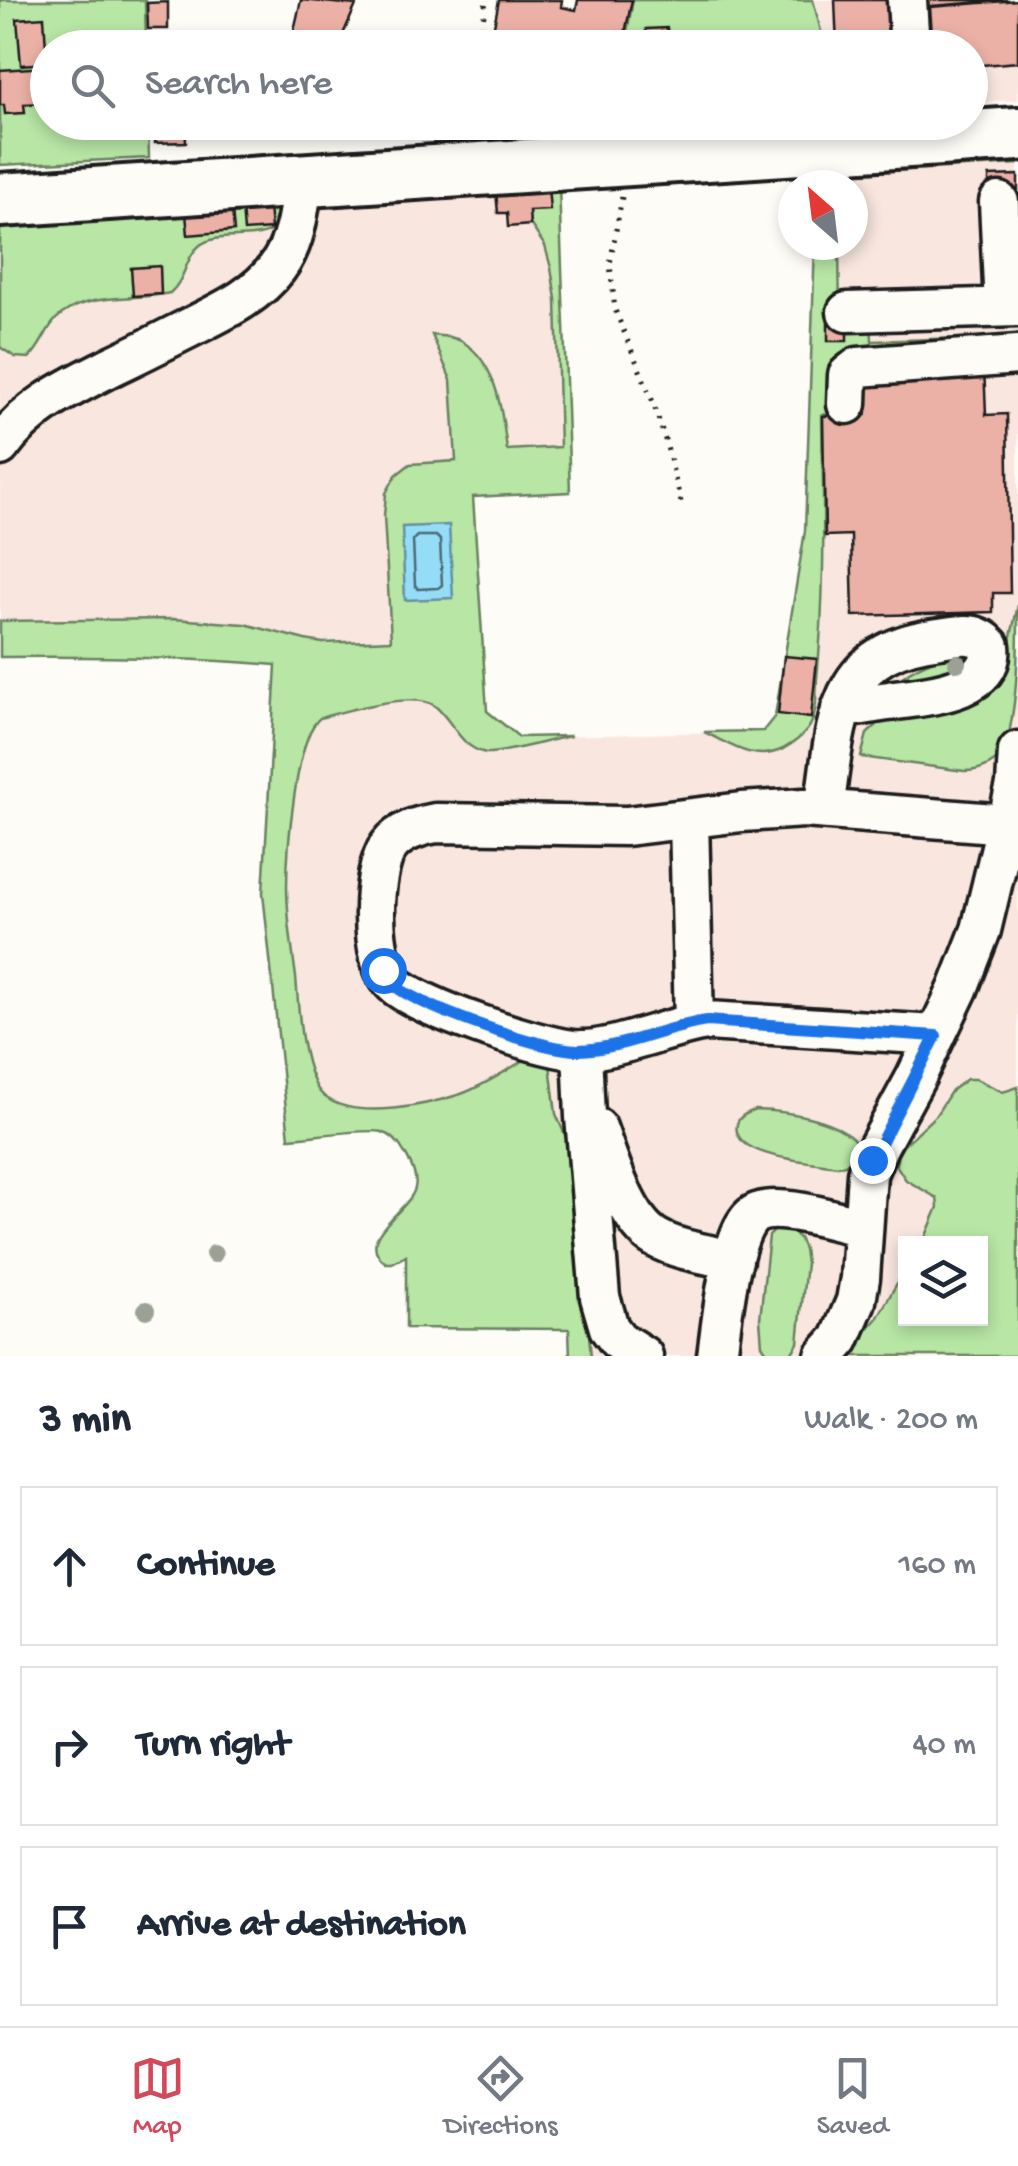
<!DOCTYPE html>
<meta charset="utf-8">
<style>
body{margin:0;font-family:"Gochi Hand",sans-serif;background:#f6f6f7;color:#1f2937}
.controls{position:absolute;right:30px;bottom:30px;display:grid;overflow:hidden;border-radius:0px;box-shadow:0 5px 15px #0003}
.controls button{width:90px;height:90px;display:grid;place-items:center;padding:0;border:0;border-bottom:2px solid #e0e1e3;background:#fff;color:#1f2937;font:50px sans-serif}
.compass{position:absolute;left:778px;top:170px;width:90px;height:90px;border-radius:50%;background:#fff;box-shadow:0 5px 15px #0003;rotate:332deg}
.stop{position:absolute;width:30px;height:30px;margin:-22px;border:8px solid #1a73e8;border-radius:50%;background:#fff}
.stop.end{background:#1a73e8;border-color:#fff;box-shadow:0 2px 10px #0008}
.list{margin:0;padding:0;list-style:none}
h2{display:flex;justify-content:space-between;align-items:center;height:130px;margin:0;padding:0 40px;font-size:42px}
h2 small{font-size:32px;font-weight:400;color:#747a83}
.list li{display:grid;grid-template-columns:65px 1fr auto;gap:30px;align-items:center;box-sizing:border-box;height:160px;margin:0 20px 20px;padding:0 20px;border:2px solid #e0e1e3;border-radius:0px}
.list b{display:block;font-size:38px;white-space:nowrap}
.list em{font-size:32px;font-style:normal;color:#747a83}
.icon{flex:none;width:55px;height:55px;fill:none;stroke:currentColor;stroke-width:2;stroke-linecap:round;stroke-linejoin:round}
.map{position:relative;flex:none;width:1018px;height:1356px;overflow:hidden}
.search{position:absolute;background:#fff;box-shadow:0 5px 15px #0003;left:30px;right:30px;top:30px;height:110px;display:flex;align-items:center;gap:25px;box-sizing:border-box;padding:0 35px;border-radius:55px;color:#747a83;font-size:38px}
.sheet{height:670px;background:#fff}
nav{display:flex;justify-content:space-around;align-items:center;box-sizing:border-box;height:140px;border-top:2px solid #e0e1e3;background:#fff;font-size:28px;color:#747a83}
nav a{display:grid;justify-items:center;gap:5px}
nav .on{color:#d1495b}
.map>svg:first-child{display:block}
.built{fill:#f8e6df}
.green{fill:#b7e6a5;stroke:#6a8160;stroke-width:2.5}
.water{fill:#95ddf7;stroke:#65909f;stroke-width:2.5}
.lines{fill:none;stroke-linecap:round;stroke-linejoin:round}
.shore{stroke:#4c6974;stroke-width:2.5}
.building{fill:#ebb1a6;stroke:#1c1c1c;stroke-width:2.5}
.minor-casing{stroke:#1c1c1c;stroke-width:45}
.highway-casing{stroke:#1c1c1c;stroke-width:60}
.path{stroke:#1c1c1c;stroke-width:5;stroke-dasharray:2.5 8;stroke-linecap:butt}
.minor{stroke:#fdfcf7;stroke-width:38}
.highway{stroke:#fdfcf7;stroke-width:52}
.tree{fill:#9ba295}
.route{stroke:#1a73e8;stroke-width:12}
</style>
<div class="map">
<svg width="1018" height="1356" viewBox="0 0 1018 1356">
<rect width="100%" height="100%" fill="#fdfcf7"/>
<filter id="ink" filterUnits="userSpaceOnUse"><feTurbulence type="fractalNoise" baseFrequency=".01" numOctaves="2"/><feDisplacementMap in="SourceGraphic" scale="20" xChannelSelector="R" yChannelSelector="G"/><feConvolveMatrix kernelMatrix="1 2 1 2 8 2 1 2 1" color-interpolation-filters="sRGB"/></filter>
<g filter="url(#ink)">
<path class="built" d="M813,0h205v100l-47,3 -1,-55 -145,-1z
M1018,157v968l-76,118 -36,1v74l-22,38h-314l-1,-49 -38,-223 -242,54 -26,-245 13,-228 -79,-7 -69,-2 -128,1v-431l559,-41 11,307 -97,5 14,214 33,26 243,-6 12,-15 8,-58 41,-88 -4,-325h33v-60h-34v-17z"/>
<path class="green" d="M0,0h145l1,47 -98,1v74l100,1 1,35 -149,7z
M633,0h180l12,47 -201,1z
M491,30l70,4 60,13 -133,1z
M476,123v-1l226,1 -229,19z
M1018,157v7l-180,10 -1,11h-19l1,-17z
M559,185l11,307 -97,5 14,214 32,26 52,-1c-17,3 -73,19 -85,17 -26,-5 -33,-32 -51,-47 -20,-15 -91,5 -115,12 -25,19 -33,135 -33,168 0,31 5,61 9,91 3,35 4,73 18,105 3,7 7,13 14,17 32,21 99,6 133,-5 25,-9 45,-24 67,-36l22,7 6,49 15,35 20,207h-21l-1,-27 -163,-1v-72l-14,7h-6c-34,-25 23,-51 29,-75 3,-12 -5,-26 -11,-36 -5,-9 -12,-17 -22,-20 -14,-4 -74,5 -93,6l-26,-245 13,-228c-92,-8 -183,-9 -276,-8v-36l173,-2 72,5 60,16 18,3 68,-3 -7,-124 2,-23 10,-18 14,-11 46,-3 -5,-81 -19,-45c10,1 21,1 31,7 35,22 39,71 44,108l53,-3 -4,-148 -5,-31 -6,-22 -27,-40z
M285,205c-3,7 -5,16 -10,22 -15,17 -58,3 -76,19 -14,12 -13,33 -29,47 -35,8 -77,-1 -108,21 -16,11 -19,32 -33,44l-14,-1 -15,-10v-121z
M815,245h24l1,72h31l1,24 146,-5v12l-181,12 -5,8 1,46 -11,1c1,88 4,175 -5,263 -1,16 1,39 -10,52 -6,8 -15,14 -24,19 -29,14 -53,-5 -79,-17l59,-1 12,-15 30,-185z
M1018,605c0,38 0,75 -6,112 -2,11 -3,22 -8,32 -7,15 -24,22 -40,22l-103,-14 6,-23 14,-13 123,-54z
M972,651v7l-14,18 -61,6c18,-19 50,-27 75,-31z
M967,1079h9l27,13 15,-5v269h-173l33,-39 27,-48 1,49h74v-74l-57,-1 15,-36 -1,-9 -31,-18 -10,-15 2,-10 5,-9 33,-31 16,-25z
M755,1110c30,1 83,8 102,33l-1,13 -11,9 -7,1c-22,-4 -109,-8 -101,-42 2,-8 10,-11 18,-14z
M778,1227h8l13,11 5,11 2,14 -8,80 -8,13h-21l-7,-11 -2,-26 9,-83z"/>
<path class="water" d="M449,525l4,73 -48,2 -3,-73z"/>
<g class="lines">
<path class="shore" d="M436,536l4,4 2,45 -4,3 -20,1 -3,-4 -2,-45 4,-4z"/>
</g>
<path class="building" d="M301,0l55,5 -19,43h-47z
M499,0h63l-1,7 15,3 2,-10h54l-10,47 -52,-10 -2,9 -75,-15z
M835,0h56l3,48h-57z
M917,0h92l-91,7z
M1018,0v62l-48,4v-18h-37l-3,-41z
M168,2v27h-20l-1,-26z
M44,17l3,46 -26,2 -4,-46z
M667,28l2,20h-22l-1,-19z
M498,33l23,5 -1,10h-25z
M47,67l1,36 -24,1 1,9 -20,1 -1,-9h-4v-35z
M149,122h36l1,20 -31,1v-11h-6z
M273,122h40l-3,11 -38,-8z
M1018,175v17l-29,1v-17z
M548,187l2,23 -21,1 1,14 -22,2 -1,-14h-9l-2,-21z
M269,206l2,23 -27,2 -2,-23z
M232,210l2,21 -46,4 -2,-21z
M160,266l1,28 -28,2 -2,-28z
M828,321h19v20h-19z
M984,365l2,50 21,-1 3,179h-17v19l-140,4 -2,-81 -26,1 -2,-120 35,-1v-32l92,-2v-15z
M784,656l33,3 -6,59 -33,-4z"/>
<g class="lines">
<defs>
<path id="minor" d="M907,0l3,48
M999,202l5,105
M847,312l171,-5
M847,404l1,-29 10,-8 160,-12
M0,446c29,-40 69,-58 112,-80 28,-13 55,-27 83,-41 30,-15 62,-30 82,-57 19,-25 22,-58 26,-88
M824,809c13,-86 9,-159 116,-171 19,-3 36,-8 50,8 6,47 -69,50 -101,55 -16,2 -32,5 -48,8
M689,819l5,204
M936,1035l-229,-14c-41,6 -95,32 -134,29 -37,-4 -153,-42 -179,-66 -25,-22 -24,-113 -5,-138 11,-15 30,-20 47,-23l190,3 116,-14 62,-4 203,16
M582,1050l3,67 15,180 9,31 9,12 25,16
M597,1128c12,32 29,93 59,110 23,13 52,16 77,22
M717,1356c4,-28 13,-129 38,-142 23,-13 82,8 108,13
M825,1356l15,-17 16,-38 4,-23 7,-104 11,-27 38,-70 42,-88 23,-59 35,-145 2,-34"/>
<path id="highway" d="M0,200l1018,-66"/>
</defs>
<use href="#minor" class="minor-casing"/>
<use href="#highway" class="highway-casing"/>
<path class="path" d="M479,48l7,-48
M622,197l-12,67 5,46 38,92 13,41 15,59"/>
<use href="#minor" class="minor"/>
<use href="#highway" class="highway"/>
</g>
<g class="tree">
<circle cx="957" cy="663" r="9"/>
<circle cx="214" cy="1254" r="9"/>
<circle cx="146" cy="1310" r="9"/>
</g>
</g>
<g class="lines" filter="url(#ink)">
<path class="route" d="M383,970c4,7 8,13 15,18 28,21 147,63 181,62 44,-1 85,-23 128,-29l229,15 -64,124"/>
</g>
</svg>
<div class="controls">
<button><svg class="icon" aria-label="layers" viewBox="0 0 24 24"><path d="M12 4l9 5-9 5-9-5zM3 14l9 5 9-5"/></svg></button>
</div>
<svg class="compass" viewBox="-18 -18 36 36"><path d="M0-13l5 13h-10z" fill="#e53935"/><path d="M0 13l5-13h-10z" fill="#747a83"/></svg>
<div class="stop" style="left:383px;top:970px"></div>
<div class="stop end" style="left:872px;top:1160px"></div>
<div class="search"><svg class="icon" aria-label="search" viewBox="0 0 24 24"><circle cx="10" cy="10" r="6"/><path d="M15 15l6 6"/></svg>Search here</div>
</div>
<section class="sheet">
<h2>3 min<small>Walk · 200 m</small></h2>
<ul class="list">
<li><svg class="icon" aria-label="ahead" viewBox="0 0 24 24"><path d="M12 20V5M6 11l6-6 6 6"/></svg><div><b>Continue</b></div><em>160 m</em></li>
<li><svg class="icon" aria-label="right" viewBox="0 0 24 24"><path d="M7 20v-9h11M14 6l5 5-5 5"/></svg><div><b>Turn right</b></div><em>40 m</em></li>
<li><svg class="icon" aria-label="arrive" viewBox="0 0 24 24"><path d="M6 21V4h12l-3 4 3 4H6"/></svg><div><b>Arrive at destination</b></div></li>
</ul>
</section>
<nav>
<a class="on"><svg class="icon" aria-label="map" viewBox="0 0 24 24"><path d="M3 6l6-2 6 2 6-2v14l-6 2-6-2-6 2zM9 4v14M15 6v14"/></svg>Map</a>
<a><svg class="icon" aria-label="directions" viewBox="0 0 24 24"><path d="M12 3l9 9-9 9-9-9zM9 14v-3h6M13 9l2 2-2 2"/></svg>Directions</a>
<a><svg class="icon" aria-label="saved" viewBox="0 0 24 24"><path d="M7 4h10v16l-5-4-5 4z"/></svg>Saved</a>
</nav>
